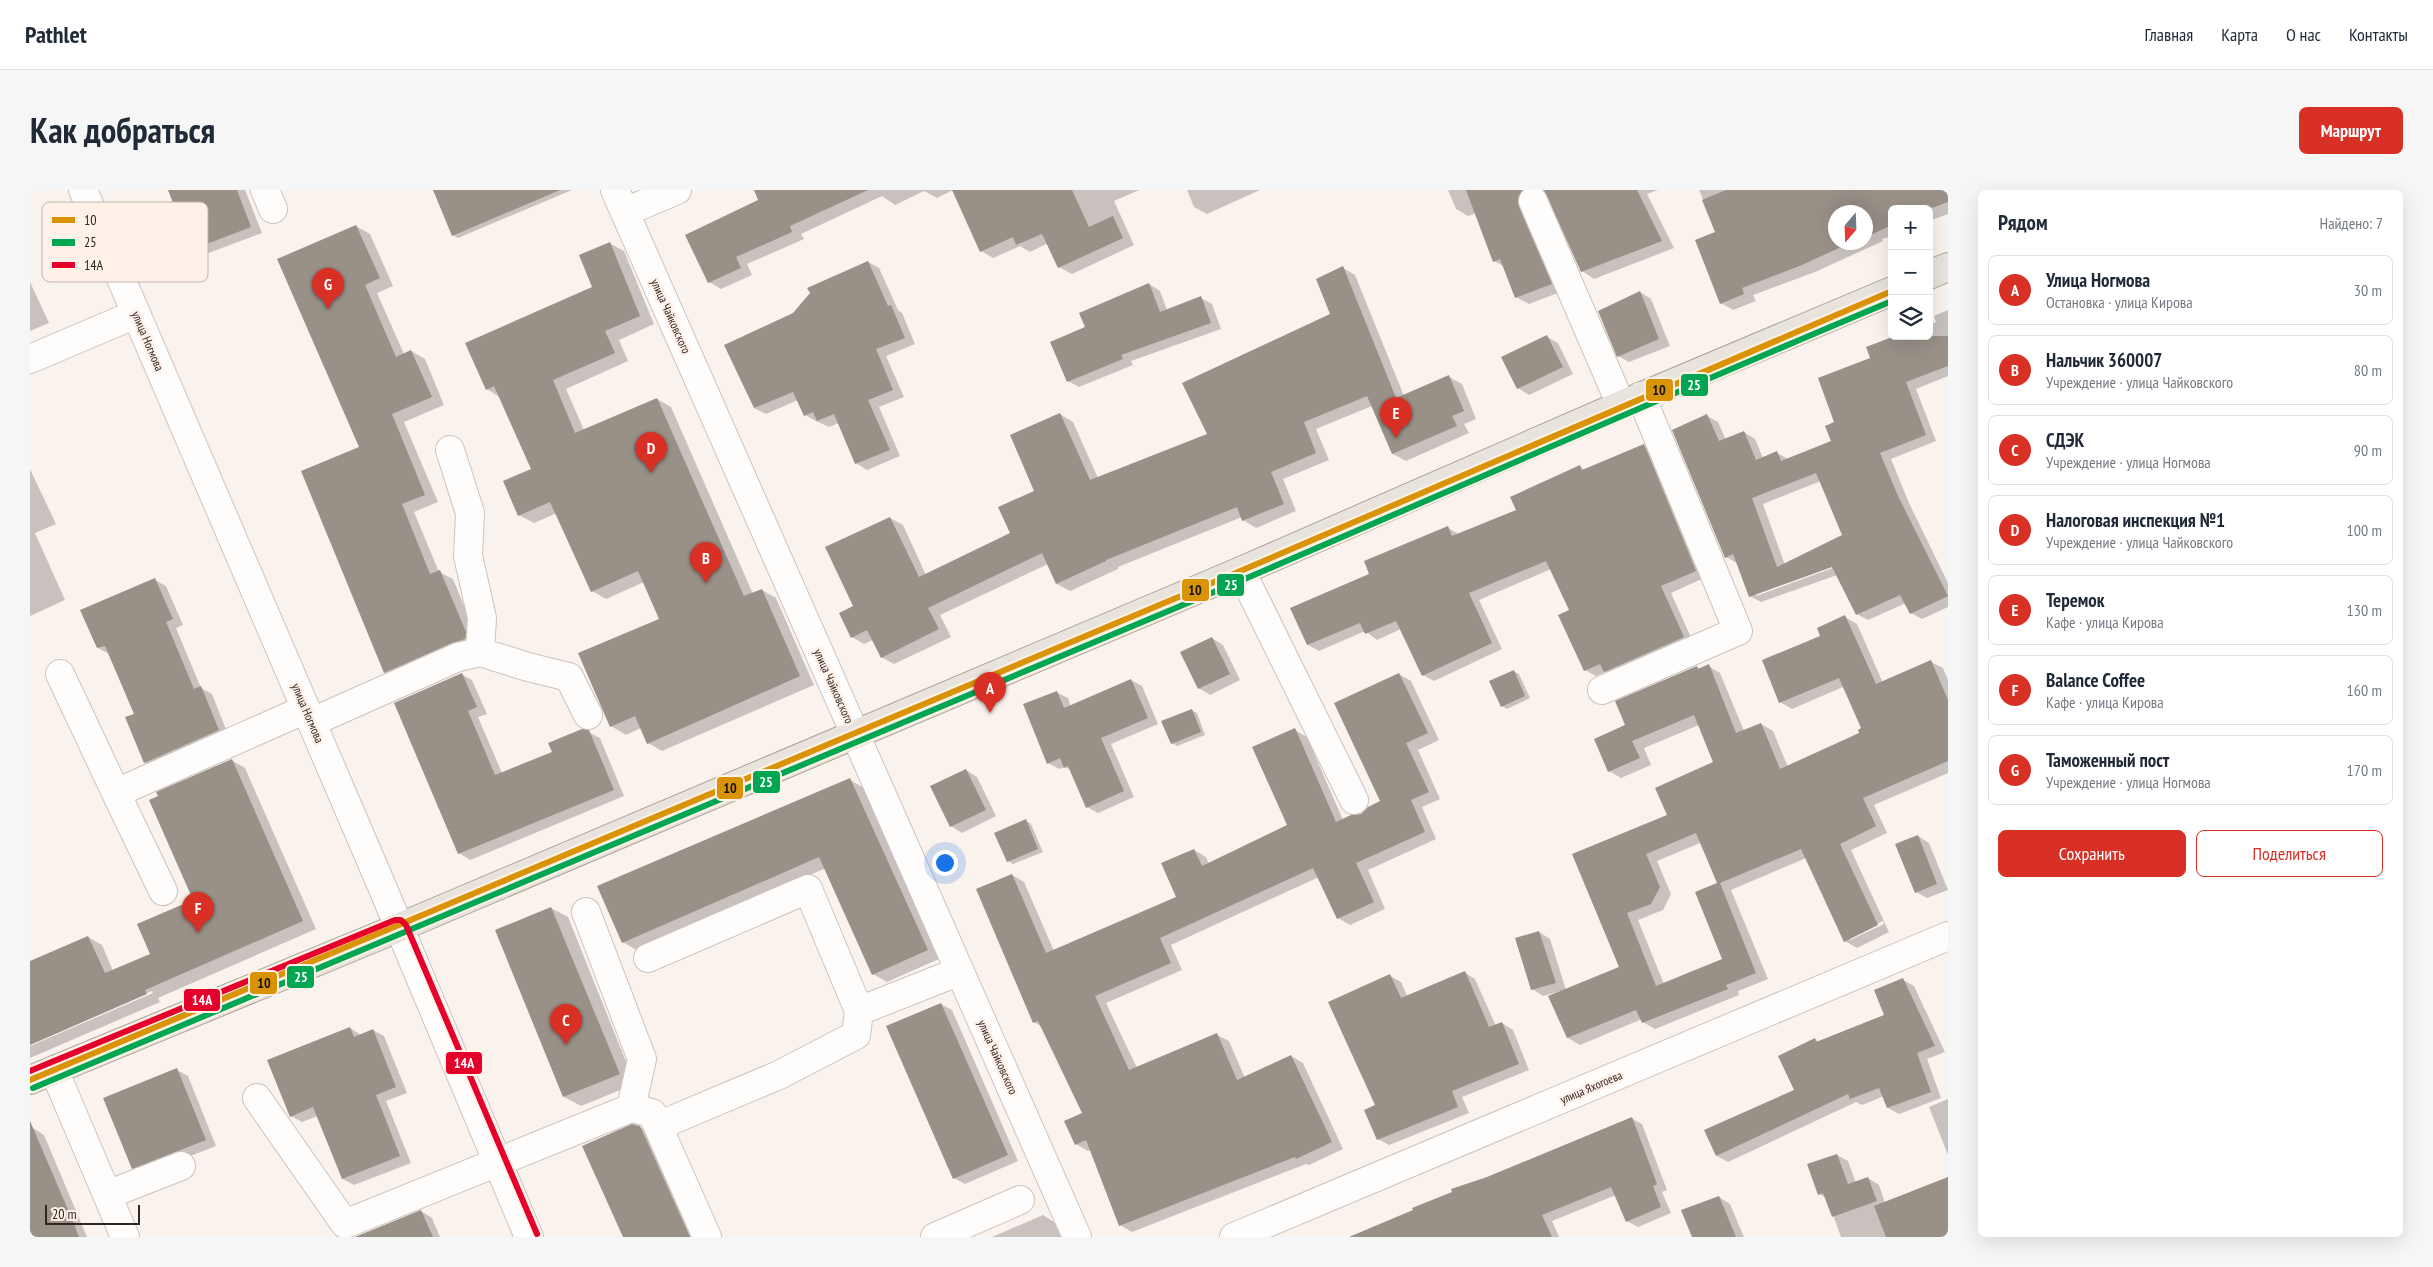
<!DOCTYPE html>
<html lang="ru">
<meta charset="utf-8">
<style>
body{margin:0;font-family:"PT Sans Narrow",sans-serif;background:#f6f6f7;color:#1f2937}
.controls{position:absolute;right:15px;top:15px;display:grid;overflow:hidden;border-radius:8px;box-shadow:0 5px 20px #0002}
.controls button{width:45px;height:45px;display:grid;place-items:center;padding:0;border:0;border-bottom:1px solid #e0e1e3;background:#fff;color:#1f2937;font:25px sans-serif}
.compass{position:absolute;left:1798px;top:15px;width:45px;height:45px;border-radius:50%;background:#fff;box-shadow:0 5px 20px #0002;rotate:199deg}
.scale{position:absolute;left:15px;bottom:12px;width:95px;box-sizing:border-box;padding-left:5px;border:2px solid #2e2621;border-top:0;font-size:14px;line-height:18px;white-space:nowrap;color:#2e2621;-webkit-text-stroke:4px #fff1e8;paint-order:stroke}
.you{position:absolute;left:914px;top:672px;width:18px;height:18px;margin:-12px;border:4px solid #fff;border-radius:50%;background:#1a73e8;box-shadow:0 0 0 8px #1a73e833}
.badge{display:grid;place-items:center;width:32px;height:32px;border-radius:50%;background:#d93025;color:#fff;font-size:16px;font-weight:700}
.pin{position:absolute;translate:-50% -41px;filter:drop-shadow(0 1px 2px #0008)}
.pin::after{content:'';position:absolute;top:26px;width:18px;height:15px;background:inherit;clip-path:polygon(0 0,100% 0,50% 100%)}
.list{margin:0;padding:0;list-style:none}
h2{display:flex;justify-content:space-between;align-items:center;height:65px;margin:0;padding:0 20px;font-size:21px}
h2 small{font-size:16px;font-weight:400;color:#747a83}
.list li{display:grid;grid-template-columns:32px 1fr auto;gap:15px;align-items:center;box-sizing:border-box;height:70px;margin:0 10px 10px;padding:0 10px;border:1px solid #e0e1e3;border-radius:8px}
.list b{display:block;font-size:19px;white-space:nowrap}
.list p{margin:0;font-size:16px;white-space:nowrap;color:#747a83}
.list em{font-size:16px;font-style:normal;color:#747a83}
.actions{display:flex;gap:10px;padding:15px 20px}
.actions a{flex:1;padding:11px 0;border:1px solid #d93025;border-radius:8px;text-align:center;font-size:18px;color:#d93025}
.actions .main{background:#d93025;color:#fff}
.icon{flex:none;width:28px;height:28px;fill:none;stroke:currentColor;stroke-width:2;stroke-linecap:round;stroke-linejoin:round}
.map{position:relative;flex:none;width:1918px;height:1047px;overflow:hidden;border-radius:8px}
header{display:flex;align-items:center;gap:30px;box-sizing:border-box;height:70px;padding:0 25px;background:#fff;border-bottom:1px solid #e0e1e3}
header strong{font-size:24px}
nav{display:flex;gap:28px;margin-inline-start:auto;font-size:18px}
.intro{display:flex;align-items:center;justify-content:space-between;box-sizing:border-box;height:120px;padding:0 30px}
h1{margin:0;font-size:35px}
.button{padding:12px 22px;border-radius:8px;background:#d93025;color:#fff;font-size:18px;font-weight:700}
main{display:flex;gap:30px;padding:0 30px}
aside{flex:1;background:#fff;border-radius:8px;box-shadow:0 5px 20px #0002}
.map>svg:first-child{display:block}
.shadow{fill:#0003;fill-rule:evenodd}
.building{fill:#999088;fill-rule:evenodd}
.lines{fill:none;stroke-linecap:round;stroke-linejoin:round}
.minor-casing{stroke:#cbc3be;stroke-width:30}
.major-casing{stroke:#aca395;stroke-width:30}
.minor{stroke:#fefdfc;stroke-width:28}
.major{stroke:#e8e4dd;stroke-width:28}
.bus-1-casing{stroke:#fff1e8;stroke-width:10}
.bus-2-casing{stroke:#fff1e8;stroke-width:10}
.bus-3-casing{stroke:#fff1e8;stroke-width:10}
.bus-1{stroke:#d99305;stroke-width:6}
.bus-2{stroke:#00a651;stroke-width:6}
.bus-3{stroke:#e4002b;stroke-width:6}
.labels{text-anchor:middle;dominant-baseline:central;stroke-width:5;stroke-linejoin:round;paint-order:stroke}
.street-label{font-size:12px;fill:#2e2621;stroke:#fff1e8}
.key{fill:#fff1e8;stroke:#c0b4ac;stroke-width:1}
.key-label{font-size:14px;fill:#2e2621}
.line-badge{stroke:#fff1e8;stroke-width:2}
.badge-label{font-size:14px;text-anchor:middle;font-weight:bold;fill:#fff}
.pale-badge-label{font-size:14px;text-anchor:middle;font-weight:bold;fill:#111}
</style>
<header>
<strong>Pathlet</strong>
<nav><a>Главная</a><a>Карта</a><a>О нас</a><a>Контакты</a></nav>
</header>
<div class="intro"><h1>Как добраться</h1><a class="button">Маршрут</a></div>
<main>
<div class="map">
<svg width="1918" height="1047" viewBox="0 0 1918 1047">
<rect width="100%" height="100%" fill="#faf2ed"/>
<path class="shadow" d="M139,0h76l17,43 -59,22 -11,-6z
M414,0h128l-114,48 -5,-3z
M742,0h367l-25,11 20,44 -62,29 -13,-7 -11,-24 -18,9 -10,-6 -27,12 -12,-7 -28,-61 -16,8 -13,-7 -29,14 -13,-9 -81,38 3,5 -57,25 5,11 -31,14 -12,-7 51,-81z
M1157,0h73l-53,24 -13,-7z
M1418,0h210l-11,4 27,54 -80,31 -12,-8 -35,-79 -8,1 24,98 -34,13 -13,-7 -11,-30 -11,-6 -18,-48 -8,3 -12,-7z
M1669,0h249v24l-19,7v-12h-37v27l-10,3 1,2 -68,31 -62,23 3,6 -23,9 -12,-7 -4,-70zM1806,22h30v30h-30z
M326,36l14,8 23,52 -16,7 27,61 7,-3 14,8 19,46 -40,17 34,80 -24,10 25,60 14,7 25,61 -79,39 -14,-7 -24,-224z
M579,53l15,8 30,73 -35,16 9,21 -62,28 18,41 73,-31 14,8 82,187 9,-4 14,8 38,87 -152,66 -14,-8 -7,-15 -15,7 -15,-9 50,-106 -17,-38 -38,17 -14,-8 -35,-78 -23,10 -15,-8 13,-45 -31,-72 -14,-9 106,-102z
M838,72l11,6 19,42 4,3 13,31 -29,12 18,41 -25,10 21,49 -33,14 -11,-7 -17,-40 -10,4 -13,-6 -11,-6 -7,-15 -32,14 -12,-6 40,-94z
M1313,78l12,7 49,121 45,-19 13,7 14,35 -12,5 5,9 -63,28 -13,-7 -21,-48 -56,23 13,31 -46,19 13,32 -40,17 -13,-8 -1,-3 -124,50v2l-48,22 -13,-7 -9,-20 -108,51 11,22 -57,27 -13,-7 -8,-17 -9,4 -12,-7 3,-30 35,-89 13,7 23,50 86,-41 24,-42 24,-78 13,8 25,56 110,-43 124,-121z
M0,92l19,41 -19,8z
M1119,94l11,7 7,19 34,-12 11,6 9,25 -90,32 2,4 -54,22 -11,-6z
M1610,102l11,7 19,47 -41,16 -11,-6z
M1918,120v66l-32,13 20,52 -45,18 18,44 39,80v24l-26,12 -11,-6 -5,-10 -38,17 -11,-6 -20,-39 -76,27 -11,-6 -13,-33 -11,-6 -19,-141 11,6 8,18 18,-8 11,7 8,19 14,-5 11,6 45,-18 3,-18 93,-87v-11l7,-3 -2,-6zM1791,291l23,55 -59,29 -22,-61zM1808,374v2l-82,30v-3z
M1517,147l11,6 15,31 -44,21 -11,-7z
M1614,256l11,6 51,125 -35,16 23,51 -78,34 -11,-6 -9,4 -11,-6 -14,-60 -20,-41 -72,31 23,49 -68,32 -11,-6 -22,-46 -24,11 -12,-9 -46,20 -11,-6 -17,-37 79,-34 78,-46 11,6 59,-23 62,-44 5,3z
M0,279l26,55 -21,9 30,67 -35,16z
M125,390l11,6 17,39 -7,3 25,60 11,6 17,43 -73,32 -11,-6 -18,-45 8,-3 -26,-61 -11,-6z
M1815,427l12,7 26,59 48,-21 12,6 5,12v93l-74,32 13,28 -36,17 38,82 -32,16 -12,-7 -39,-83 -75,32 37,89 -30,12 1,4 -84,34 -12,-7 -1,-3 -62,26 -12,-7 -7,-47 -18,5 -11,-7 7,-57 11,7 16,51 55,-22 -48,-113 96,-39 46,-53 -16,-38 -55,23 7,17 -30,13 -12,-7 18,-45 70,-59 3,2 8,-3 12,7 24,58 17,-7 12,7 15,36 73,-34 2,-4 -20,-42 -51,22 -12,-7 42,-65zM1670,653l19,41 5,76 -60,24 -26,-64 25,-10 8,-16 -14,-33zM1853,731l1,3 -34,16v-3z
M1182,448l11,7 17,35 -30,15 -11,-7z
M1483,481l6,3 11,24 -23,11 -5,-3z
M431,484l11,6 15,34 -9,3 24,56 51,-21 35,-20 12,6 24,58 -154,64 -11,-7z
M1369,484l12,7 28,59 -21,10 22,49 -18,8 14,32 -68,31 17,39 -35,16 -12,-7 -19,-41 -148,68 11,25 -76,33 31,65 80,-33 12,6 16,37 46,-22 12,7 40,86 -34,16 -3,-1 -174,68 -12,-7 -29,-75 -3,1 -12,-7 8,-31 -42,-86 -8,-5 -22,-147 12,7 30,69 124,-53 16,-48 12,7 3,7 80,-38 6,-96 12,7 36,83 19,-5 20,-14z
M1101,490l11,6 16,38 -47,20 23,53 -36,16 -11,-6 -16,-37 -6,-3 -6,2 -11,-6 8,-71 12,6 3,9z
M1161,520l6,3 8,22 -28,11 -5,-3z
M201,570l14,8 71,161 -158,69 2,4 -130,56v-12l123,-53 -1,-2 -122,52v-81l58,-25 14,8 11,26 39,-16 43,-55z
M936,580l11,7 19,39 -34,17 -11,-7 -19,-40z
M820,590l14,8 77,170 -54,24 -14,-8 -47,-106 -190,82 -13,-8z
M996,631l5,3 12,28 -30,12 -5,-3z
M1888,646l11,7 19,47 -21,8 -11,-6z
M521,718l17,9 67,167 -54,22 -17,-9 -68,-167z
M1434,782l11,7 21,47 6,-3 11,7 16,40 -67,27 7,16 -80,32 -11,-6 12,-163 11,6 6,14z
M1873,790l11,6 31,66 -18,7 14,39 -42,16 -11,-6 -4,-12 -22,9 -6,-3 -128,60 -11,-6 79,-65 19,-52 4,3 67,-26z
M911,814l11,6 66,151 -53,23 -11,-6z
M320,838l11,7 12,-5 11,6 23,57 -21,8 25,62 -57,22 -11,-6 -25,-63 -16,6 -11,-6z
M147,880l11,6 28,70 -72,28 -11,-6z
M1918,909v56l-19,-48z
M1601,928l11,6 25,66 -5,2 9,21 -33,14 -11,-6 -11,-26 -64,26 7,16h-209z
M610,937l16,10 45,100h-76z
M3,938l11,7 43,102h-57v-108z
M1807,965l11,6 8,22 12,-5 11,7 6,18 63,-24v58h-107l-14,-39 -8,-4z
M1689,1007l11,7 14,33h-50z
M391,1021l11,7 8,19h-68z
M1013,1025l11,7 7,15h-69z"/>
<path class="building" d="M138,0h69l14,37 -60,23z
M403,0h127l-108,46z
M724,0h114l-78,36 2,6 -56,25 5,11 -33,15 -23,-48 73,-35z
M922,0h120l17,37 24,-11 10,22 -65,30 -16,-34 -26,11 -3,-8 -33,15z
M1436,0h56l-4,9 1,8 33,77 -37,14 -15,-39 -7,3z
M1514,0h93l25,51 -81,31z
M1696,0h222v12l-19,7h-37v16l-26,12v-25h-30v30h16l-50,23 -60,23 2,6 -24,10 -25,-64 20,-8 -13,-32z
M326,35l24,53 -15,7 31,72 15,-7 21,47 -40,17 33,81 -23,9 28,70 10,-4 26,62 -1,7 -13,4 -68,30 -83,-202 58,-24 -82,-188z
M580,52l30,74 -35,15 10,22 -62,27 22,53 82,-35 87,198 18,-7 38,87 -153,68 -12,-28 -25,11 -32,-74 81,-34 -21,-48 -47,21 -41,-90 -32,14 -15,-35 28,-12 -37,-83 -8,4 -21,-47 127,-56 -13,-32z
M838,71l20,45 3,-1 14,33 -29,11 17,41 -25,10 22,50 -35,14 -21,-50 -17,7 -4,-9 -9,4 -11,-24 -39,16 -30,-63 69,-32 17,-20 -3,-5z
M1313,76l53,132 53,-23 15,36 -12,5 5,10 -65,28 -25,-58 -63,26 12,31 -45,19 13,32 -42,17 -5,-14 -131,53v1l-50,23 -14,-31 -114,55 11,21 -58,29 -14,-28 -16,8 -12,-25 14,-7 -28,-59 65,-30 29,60 91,-44 -12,-26 36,-16 -24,-56 50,-22 30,67 117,-46 -25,-51 148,-69 -14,-35z
M1119,93l11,29 41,-16 10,27 -90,32 2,4 -56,23 -17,-40 35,-15 -6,-14z
M1610,101l19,48 -42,18 -19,-46z
M1517,145l16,32 -46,22 -16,-32z
M1865,146h53v30l-42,16 20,53 -46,18 18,43 50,100 -38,18 -10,-19 -44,20 -24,-48 -83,30 -16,-43 -8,4 -53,-128 35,-16 12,27 25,-10 12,29 21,-9 4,10 50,-20 -6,-15 9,-4 -16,-44 52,-20 -4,-11zM1786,283l26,62 -65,32 -25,-69z
M1614,254l52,127 -35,15 23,51 -80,35 -4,-8 -16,7 -26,-56 11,-5 -23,-49 -77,32 23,50 -70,33 -26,-55 -31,13 -5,-11 -53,22 -17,-37 79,-34 -5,-13 84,-35 4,10 64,-26 -6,-13 70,-32 2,5z
M125,388l18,41 -7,3 28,67 7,-3 18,44 -75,33 -19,-46 9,-3 -29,-68 -8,2 -17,-38z
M1815,425l31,69 55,-24 17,40v61l-85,37 13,28 -36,18 38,81 -34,17 -43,-93 -81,34 36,90 -30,12 2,4 -86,34 -6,-13 -69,28 -19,-42 71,-29 -47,-113 95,-39 -12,-27 58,-26 -19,-47 -62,26 8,17 -32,14 -14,-33 31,-14 -10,-24 82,-35 1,3 11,-5 27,69 25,-10 19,46 79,-36 -1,-3 3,-2 -22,-50 -60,25 -17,-43 58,-24 -3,-8zM1666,643l21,50 -22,9 27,67 -66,27 -29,-73 24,-9 9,-17 -14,-33z
M1182,447l18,37 -32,15 -18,-37z
M1484,480l11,26 -24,11 -12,-26z
M432,483l15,34 -9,4 27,64 57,-23 -4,-9 34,-14 7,1 25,60 -156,64 -64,-151z
M1369,483l29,60 -22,10 23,49 -18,8 14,32 -69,31 18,39 -37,17 -24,-51 -153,70 11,25 -76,33 34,74 88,-37 20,47 54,-25 41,87 -36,17 -1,-2 -176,69 -33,-86 -11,5 -11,-24 18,-8 -44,-92 -5,2 -57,-134 36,-15 34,79 130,-56 -15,-34 33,-14 8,17 85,-41 -35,-78 43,-19 41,94 15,-7 10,-1 7,-7 12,-6 -46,-98z
M1101,489l17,39 -47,20 23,53 -38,17 -18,-42 -4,2 -4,-10 -13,6 -24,-60 34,-13 7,17z
M1162,519l9,23 -30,12 -10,-23z
M202,569l71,162 -158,69 2,4 -117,51v-84l58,-25 17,37 45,-19 -13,-30 56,-24 -44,-100 9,-4 -2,-4z
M936,579l20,41 -36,17 -20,-41z
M820,588l78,172 -56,25 -53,-118 -197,86 -25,-57z
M996,629l12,30 -31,13 -13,-29z
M1888,645l19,49 -22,9 -20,-49z
M521,717l69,167 -57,23 -68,-167z
M1509,741l17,52 -25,7 -16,-52z
M1435,781l24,56 13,-5 17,42 -67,27 6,16 -81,33 -13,-30 11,-5 -47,-103 62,-28 11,24z
M1873,788l32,68 -18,7 14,39 -44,16 -8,-20 -29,11 -2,-5 -132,62 -12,-26 90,-40 -16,-34 37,-18 1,4 68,-27 -10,-25z
M911,813l67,152 -55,24 -67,-153z
M320,837l4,10 19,-8 23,58 -20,8 24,61 -58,23 -29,-72 -23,10 -23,-57z
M147,878l29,72 -74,29 -29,-71z
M1602,927l25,67 -4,2 8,21 -35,15 -15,-35 -69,28 10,22h-203l64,-27 -1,-2 40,-16 -1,-3 36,-12z
M0,931l42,98 7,18h-49z
M602,934l8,2 50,111h-67l-41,-91z
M1807,964l11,30 20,-7 9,24 -45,16 -9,-24 -5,2 -11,-31z
M1918,987v60h-62l-12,-31z
M1689,1006l17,41h-44l-11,-27z
M391,1020l12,27h-78z"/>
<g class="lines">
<defs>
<path id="minor" d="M53,0l298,694 148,353
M235,0l8,19
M585,0l462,1047
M1503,11l88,204
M595,22l52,-22
M0,169l106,-45
M420,260l20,63 -2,43 14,62 -2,34
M1211,381l113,229
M30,484l56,119 190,-84
M1572,500l136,-59 -97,-235
M282,532l146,-65 22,-5 48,15 41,10 19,38
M86,603l47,98
M556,722l56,147 -11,49
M618,768l160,-69 51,122
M24,880l71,167
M227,908l88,126 286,-116 21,5 55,124
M628,936l121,-51 77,-40 3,-24 101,-40
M77,1005l74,-29
M905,1047l85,-37
M1204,1047l714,-301"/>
<path id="major" d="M1899,85l19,-8
M0,890l368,-152 843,-357 380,-166 271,-114"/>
</defs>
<use href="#minor" class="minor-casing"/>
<use href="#major" class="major-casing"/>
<use href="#minor" class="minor"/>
<use href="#major" class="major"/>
<defs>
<path id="bus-1" d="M0,890c404,-167 807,-336 1208,-508 218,-93 435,-189 654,-281"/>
<path id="bus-2" d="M3,898c403,-166 805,-336 1207,-507 217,-93 434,-189 652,-280"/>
<path id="bus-3" d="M0,881l365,-151h6l5,5 131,309"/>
</defs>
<use href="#bus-1" class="bus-1-casing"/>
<use href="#bus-2" class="bus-2-casing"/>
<use href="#bus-3" class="bus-3-casing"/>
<use href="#bus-1" class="bus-1"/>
<use href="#bus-2" class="bus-2"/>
<use href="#bus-3" class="bus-3"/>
</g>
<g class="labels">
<g class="street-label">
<text transform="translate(641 126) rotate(66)">улица Чайковского</text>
<text transform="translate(118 151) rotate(67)">улица Ногмова</text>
<text transform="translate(804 496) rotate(66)">улица Чайковского</text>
<text transform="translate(278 523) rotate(67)">улица Ногмова</text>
<text transform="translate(968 867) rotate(66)">улица Чайковского</text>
<text transform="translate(1561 897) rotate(-23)">улица Яхогоева</text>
</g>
</g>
<rect x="12" y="12" width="166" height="80" rx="8" class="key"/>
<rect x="22" y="27" width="23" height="6" fill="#d99305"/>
<rect x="22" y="49" width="23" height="7" fill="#00a651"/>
<rect x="22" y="72" width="23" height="6" fill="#e4002b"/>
<g class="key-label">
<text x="54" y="35">10</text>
<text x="54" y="57">25</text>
<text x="54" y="80">14А</text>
</g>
<g class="line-badge">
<rect x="1650" y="183" width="29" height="24" rx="5" fill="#00a651"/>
<rect x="1615" y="188" width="29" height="24" rx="5" fill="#d99305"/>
<rect x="1186" y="383" width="29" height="24" rx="5" fill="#00a651"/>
<rect x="1151" y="388" width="29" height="24" rx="5" fill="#d99305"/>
<rect x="722" y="580" width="29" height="24" rx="5" fill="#00a651"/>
<rect x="686" y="586" width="28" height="24" rx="5" fill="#d99305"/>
<rect x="256" y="775" width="29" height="24" rx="5" fill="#00a651"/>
<rect x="219" y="781" width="29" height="24" rx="5" fill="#d99305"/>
<rect x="153" y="798" width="38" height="24" rx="5" fill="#e4002b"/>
<rect x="415" y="861" width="38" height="24" rx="5" fill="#e4002b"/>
</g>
<g class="badge-label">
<text x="1664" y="200">25</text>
<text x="1201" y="400">25</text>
<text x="736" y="597">25</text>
<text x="271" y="792">25</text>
<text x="172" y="815">14А</text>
<text x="434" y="878">14А</text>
</g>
<g class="pale-badge-label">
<text x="1629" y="205">10</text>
<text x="1165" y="405">10</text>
<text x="700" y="603">10</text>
<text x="234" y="798">10</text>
</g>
</svg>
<div class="controls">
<button>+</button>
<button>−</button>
<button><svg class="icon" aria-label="layers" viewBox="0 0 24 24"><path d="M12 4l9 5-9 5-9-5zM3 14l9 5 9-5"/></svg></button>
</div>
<svg class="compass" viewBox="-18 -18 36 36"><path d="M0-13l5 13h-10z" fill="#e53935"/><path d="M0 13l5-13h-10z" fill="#747a83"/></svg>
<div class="scale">20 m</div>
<div class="you"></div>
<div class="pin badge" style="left:960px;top:523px">A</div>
<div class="pin badge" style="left:676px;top:393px">B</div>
<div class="pin badge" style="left:536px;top:855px">C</div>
<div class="pin badge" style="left:621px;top:283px">D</div>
<div class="pin badge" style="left:1366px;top:248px">E</div>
<div class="pin badge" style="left:168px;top:743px">F</div>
<div class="pin badge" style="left:298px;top:119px">G</div>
</div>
<aside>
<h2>Рядом<small>Найдено: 7</small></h2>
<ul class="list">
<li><span class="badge">A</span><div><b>Улица Ногмова</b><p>Остановка · улица Кирова</p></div><em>30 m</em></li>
<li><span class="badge">B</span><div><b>Нальчик 360007</b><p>Учреждение · улица Чайковского</p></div><em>80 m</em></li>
<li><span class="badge">C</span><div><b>СДЭК</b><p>Учреждение · улица Ногмова</p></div><em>90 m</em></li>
<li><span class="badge">D</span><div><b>Налоговая инспекция №1</b><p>Учреждение · улица Чайковского</p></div><em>100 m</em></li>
<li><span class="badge">E</span><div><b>Теремок</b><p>Кафе · улица Кирова</p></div><em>130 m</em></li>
<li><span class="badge">F</span><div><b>Balance Coffee</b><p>Кафе · улица Кирова</p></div><em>160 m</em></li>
<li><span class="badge">G</span><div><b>Таможенный пост</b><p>Учреждение · улица Ногмова</p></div><em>170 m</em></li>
</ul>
<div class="actions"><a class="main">Сохранить</a><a>Поделиться</a></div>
</aside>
</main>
